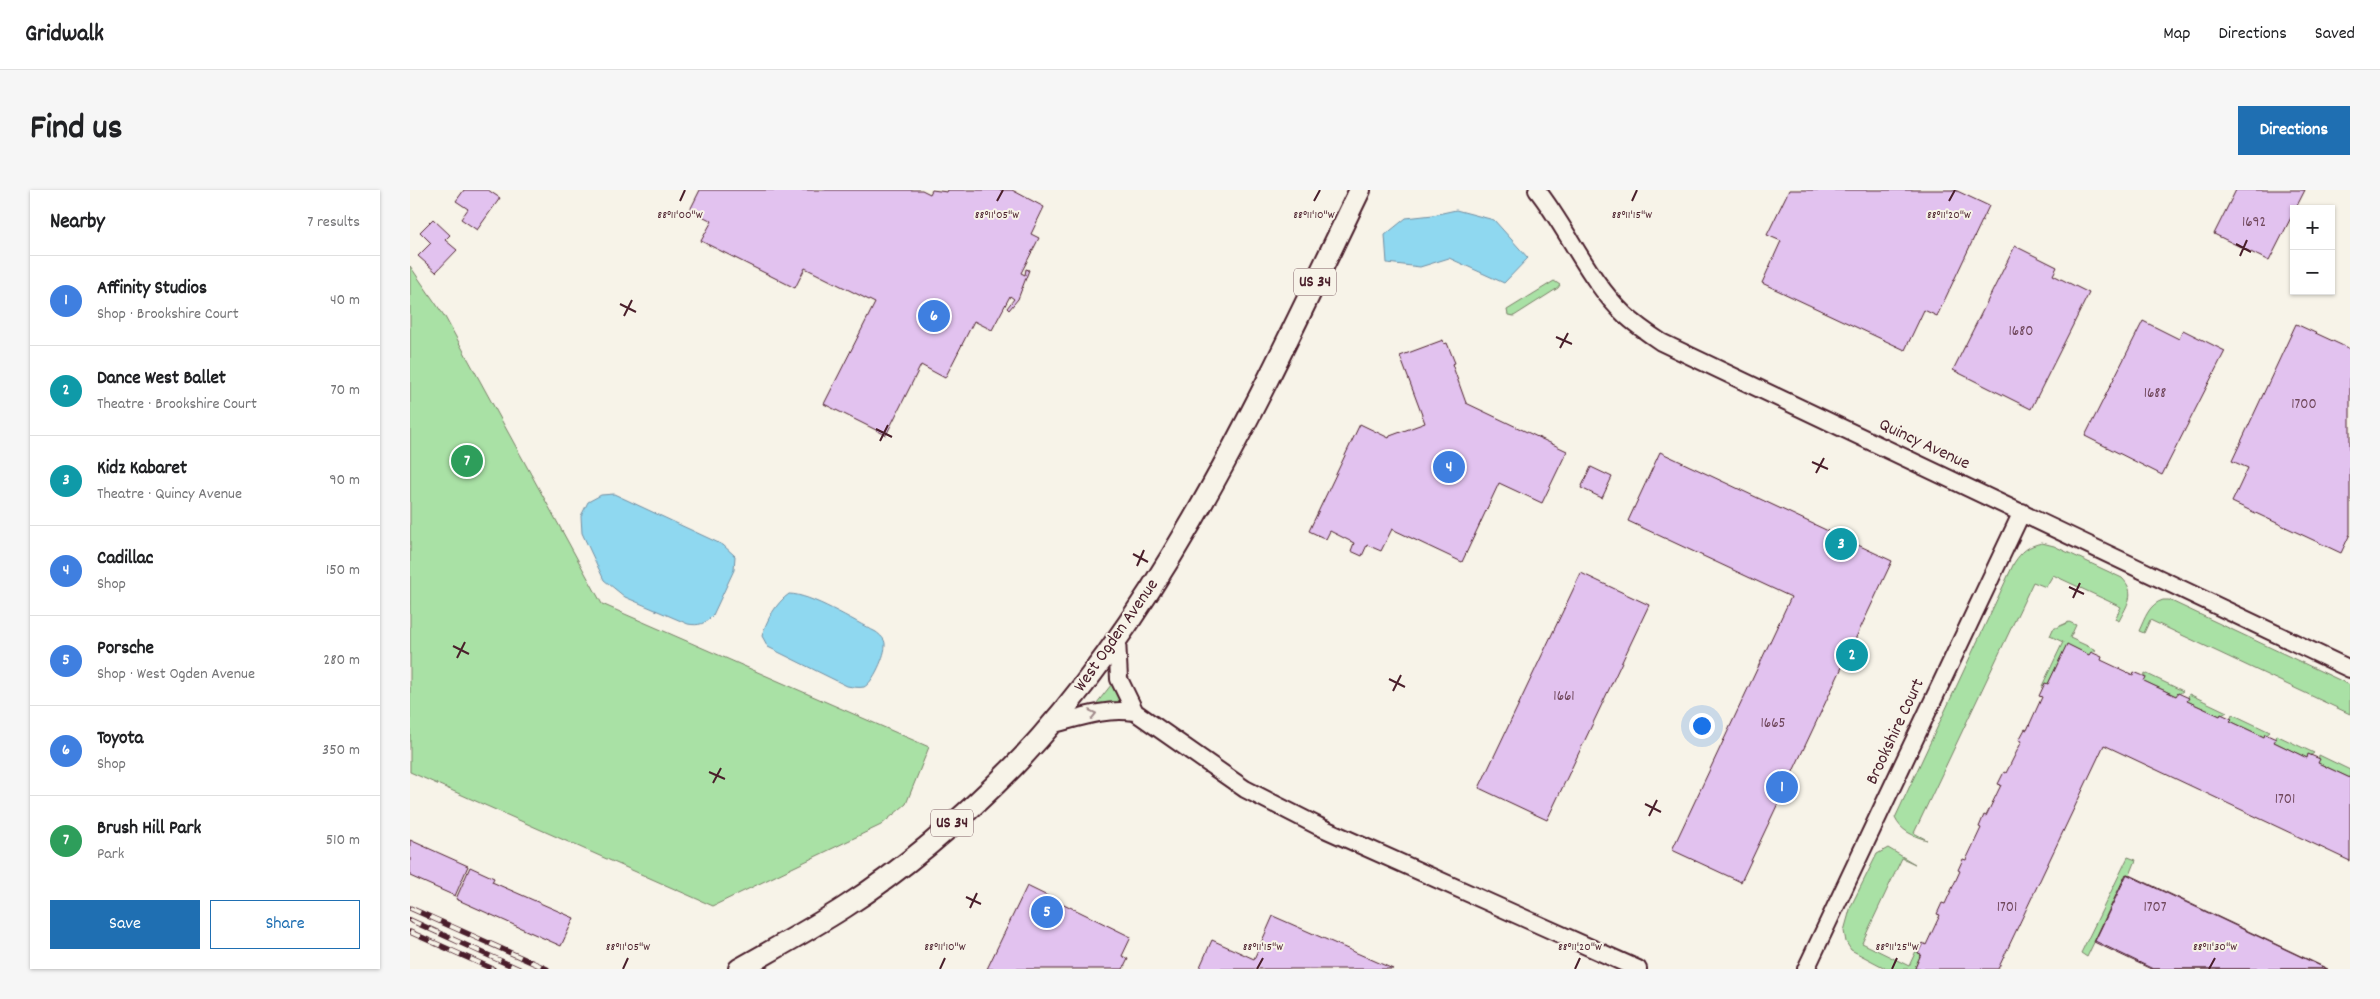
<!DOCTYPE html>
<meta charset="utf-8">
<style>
body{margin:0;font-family:Dekko,sans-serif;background:#f6f6f6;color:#202124}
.controls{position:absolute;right:15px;top:15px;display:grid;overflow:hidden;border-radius:0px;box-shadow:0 1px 4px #0004}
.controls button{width:45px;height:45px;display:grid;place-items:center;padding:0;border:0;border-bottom:1px solid #e0e0e0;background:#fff;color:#202124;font:25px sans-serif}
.you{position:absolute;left:1291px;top:535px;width:18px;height:18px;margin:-12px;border:4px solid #fff;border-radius:50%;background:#1a73e8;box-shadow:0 0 0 8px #1a73e833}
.badge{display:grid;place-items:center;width:32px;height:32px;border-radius:50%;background:#1f6fb2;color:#fff;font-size:16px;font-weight:700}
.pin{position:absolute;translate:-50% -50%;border:2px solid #fff;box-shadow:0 1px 5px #0006}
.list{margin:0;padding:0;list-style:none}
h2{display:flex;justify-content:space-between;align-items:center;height:65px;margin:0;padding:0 20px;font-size:21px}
h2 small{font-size:16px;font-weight:400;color:#757577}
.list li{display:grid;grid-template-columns:32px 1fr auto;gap:15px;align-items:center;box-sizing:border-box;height:90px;padding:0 20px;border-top:1px solid #e0e0e0}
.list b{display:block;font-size:19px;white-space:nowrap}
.list p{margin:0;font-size:16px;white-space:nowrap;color:#757577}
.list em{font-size:16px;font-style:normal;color:#757577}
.actions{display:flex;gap:10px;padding:15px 20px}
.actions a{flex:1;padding:11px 0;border:1px solid #1f6fb2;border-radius:0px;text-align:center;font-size:18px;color:#1f6fb2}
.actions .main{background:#1f6fb2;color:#fff}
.map{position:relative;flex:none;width:1940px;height:779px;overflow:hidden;border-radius:0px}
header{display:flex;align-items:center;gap:30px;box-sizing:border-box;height:70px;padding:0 25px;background:#fff;border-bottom:1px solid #e0e0e0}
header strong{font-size:24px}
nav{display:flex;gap:28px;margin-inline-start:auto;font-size:18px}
.intro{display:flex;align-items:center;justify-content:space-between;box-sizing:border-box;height:120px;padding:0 30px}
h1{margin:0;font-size:35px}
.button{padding:12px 22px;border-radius:0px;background:#1f6fb2;color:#fff;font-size:18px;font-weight:700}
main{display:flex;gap:30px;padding:0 30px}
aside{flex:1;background:#fff;border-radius:0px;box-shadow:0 1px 4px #0004}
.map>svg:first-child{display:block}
.green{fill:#a9e1a5;stroke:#7a8068}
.water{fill:#8fd8f0;stroke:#738ea1}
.building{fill:#e2c2ef;stroke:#4a1f2b}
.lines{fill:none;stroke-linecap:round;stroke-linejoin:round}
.minor-casing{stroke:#4a1f2b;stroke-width:20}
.major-casing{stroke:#4a1f2b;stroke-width:24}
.minor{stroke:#f7f3e8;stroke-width:16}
.major{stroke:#f7f3e8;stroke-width:20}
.rail-casing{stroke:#4a1f2b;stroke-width:5.5}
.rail{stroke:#f7f3e8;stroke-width:4;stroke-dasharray:11;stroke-linecap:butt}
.oneway{stroke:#a0898a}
.ticks{fill:none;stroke:#4a1f2b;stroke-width:2}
.labels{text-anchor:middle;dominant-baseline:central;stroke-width:4;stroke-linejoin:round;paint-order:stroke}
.number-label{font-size:15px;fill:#70485c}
.shield{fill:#f7f3e8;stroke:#7e5f64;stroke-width:1}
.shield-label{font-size:16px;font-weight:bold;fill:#4a1f2b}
.street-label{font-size:18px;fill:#4a1f2b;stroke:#f7f3e8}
.ticks-label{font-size:12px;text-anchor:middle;fill:#4a1f2b;stroke:#f7f3e8;stroke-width:4;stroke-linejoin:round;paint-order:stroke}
</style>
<header>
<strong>Gridwalk</strong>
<nav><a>Map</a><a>Directions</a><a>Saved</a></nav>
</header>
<div class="intro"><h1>Find us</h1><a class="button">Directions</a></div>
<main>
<aside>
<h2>Nearby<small>7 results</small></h2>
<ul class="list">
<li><span class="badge" style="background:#3f7fe0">1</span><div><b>Affinity Studios</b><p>Shop · Brookshire Court</p></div><em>40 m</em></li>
<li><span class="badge" style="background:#0f9aa8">2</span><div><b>Dance West Ballet</b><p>Theatre · Brookshire Court</p></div><em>70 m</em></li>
<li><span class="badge" style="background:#0f9aa8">3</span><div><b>Kidz Kabaret</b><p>Theatre · Quincy Avenue</p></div><em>90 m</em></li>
<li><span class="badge" style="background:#3f7fe0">4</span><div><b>Cadillac</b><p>Shop</p></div><em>150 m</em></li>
<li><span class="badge" style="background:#3f7fe0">5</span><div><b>Porsche</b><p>Shop · West Ogden Avenue</p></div><em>280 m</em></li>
<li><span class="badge" style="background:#3f7fe0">6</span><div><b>Toyota</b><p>Shop</p></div><em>350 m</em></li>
<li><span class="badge" style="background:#2e9e5b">7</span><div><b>Brush Hill Park</b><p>Park</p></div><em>510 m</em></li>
</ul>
<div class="actions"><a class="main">Save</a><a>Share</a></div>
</aside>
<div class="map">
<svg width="1940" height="779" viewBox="0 0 1940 779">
<rect width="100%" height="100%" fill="#f7f3e8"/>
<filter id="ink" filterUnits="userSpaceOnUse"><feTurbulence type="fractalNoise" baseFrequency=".02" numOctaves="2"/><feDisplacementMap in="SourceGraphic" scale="10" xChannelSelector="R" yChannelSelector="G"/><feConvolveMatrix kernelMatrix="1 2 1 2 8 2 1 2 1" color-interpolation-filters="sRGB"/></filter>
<g filter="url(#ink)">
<path class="green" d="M0,76l35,51 157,287 327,143 -23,57 -25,21 -168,81 -303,-134z
M1144,91l6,4 -2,3 -44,28 -6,-1 -1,-5z
M1632,353l12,3 68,32c15,15 5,27 -3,43l-4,-2 6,-12 -68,-32 -7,12 -13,-5 -119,251 13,7c-14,-4 -26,-9 -32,-22l119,-255c8,-12 14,-17 28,-20z
M1753,410h6l181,85v29l-200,-94 -6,13 -5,-2c6,-13 10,-27 24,-31z
M1659,432l7,3 -6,13 26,12 -7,5 -22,-10 -19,39 -6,2 21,-44 -13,-6 3,-7z
M1735,483l38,18 -7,5 -32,-15z
M705,490l12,26 -34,2z
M1779,504l38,18 -7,4 -33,-15z
M1822,524l38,18 -6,5 -34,-16z
M1866,545l38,18 -7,5 -33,-16z
M1909,565l31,15v8l-32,-15z
M1478,658l27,16 -13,-6 -40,85 47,23 7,-15 5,3 -6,14 2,1h-30l-36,-19 -5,-8 -2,-11 7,-25 26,-52z
M1718,667l8,3 -6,15 -3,-1 -40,83 -6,-4z"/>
<path class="water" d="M1046,20l38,10 34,38 -24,25 -55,-25 -29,9 -33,-4 -2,-28 21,-17 27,-3z
M204,304l109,51 12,11 -1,14 -21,45c-8,9 -14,11 -25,9l-63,-27 -21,-17 -22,-47 -1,-17 7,-14 13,-7z
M379,404c22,0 65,27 87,38 4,3 9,7 9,12 1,10 -12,39 -21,43 -5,1 -11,0 -17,-1l-79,-39 -6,-11c4,-15 14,-33 27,-42z"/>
<path class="building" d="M54,0h24l12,8 -23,32 -16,-11 7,-10 -12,-8z
M290,0h222l8,4 2,-4 15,2 1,-2h64l32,17 -13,27 8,4 -18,35 4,2 1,-6 3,1 -11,29 -9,11 -2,-2 7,-9 -4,-3 -18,34 -18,-9 -29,57 -24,-13 -35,70 -62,-31 51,-101 -70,-35 -10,20 -94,-47 11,-20 -22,-11z
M1379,0h166l34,16 -52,110 -13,-6 -19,40 -143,-67 19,-42 -14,-6z
M1826,0h69l-36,71 -55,-27z
M23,29l17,16 -5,5 12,10 -21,22 -18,-16 13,-13 -11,-11z
M1605,56l42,21 -4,8 36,18 -58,116 -78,-39z
M1733,131l36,18 4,-9 42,21 -63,124 -77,-39z
M1886,134l54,25v185l-9,19 -109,-51 16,-34 -16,-7z
M1033,150l1,4 3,-1 8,20 -3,1 14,39 101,48 -25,52 -43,-20 -37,79 -70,-33 -11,22 -14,-6 -5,11 -11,-5 3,-8 -24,-12 -4,8 -17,-8 51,-107 29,14 1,-2 35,-13 -25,-67z
M1250,262l232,109 -151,321 -69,-32 119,-253 -163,-76z
M1181,277l21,10 -10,21 -21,-10z
M1171,383l68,32 -102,215 -68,-32z
M1657,454l22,11 2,-3 11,5 -1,3 32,15 1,-3 12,5 -2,4 32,15 2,-3 11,5 -2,3 33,15 1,-2 11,5 -2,2 34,16 1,-3 11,5 -2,3 33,16 1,-4 12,5 -2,4 32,15v83l-246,-116 -106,224h-81l-2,-1 6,-14 -3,-1 5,-10 3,2 14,-30 -3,-1 5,-11 3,1 15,-33 -2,-1 5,-11 3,1 15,-32 -2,-1 5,-12 2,1 15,-31 -3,-1 6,-12 2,1 16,-32 -3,-1 6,-11 2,1 15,-33 -3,-1 6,-13 3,1z
M0,650l58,26 -13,30 -45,-20z
M60,677l24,11 -2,4 82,36 -13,28 -105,-47z
M1716,684l201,95h-176l-57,-27z
M1717,684l3,1 198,94h-175l-58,-28z
M617,696l104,51 -9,19 6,3 -5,10h-136z
M863,726l120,53h-194l13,-29 42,19z"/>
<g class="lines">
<defs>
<path id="minor" d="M1127,0c31,39 51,90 88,125 11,10 24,19 36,27l689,327
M707,449l2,40 16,33 110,77 73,37 320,143
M641,535c30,-8 53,-17 84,-13
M1396,779l216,-457"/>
<path id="major" d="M329,779c35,-20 72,-40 106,-62 59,-38 120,-91 169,-141 152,-158 251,-380 346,-576"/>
</defs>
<use href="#minor" class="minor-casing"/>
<use href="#major" class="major-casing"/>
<use href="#minor" class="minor"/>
<use href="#major" class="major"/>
<defs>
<path id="rail" d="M0,718l137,61
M0,730l109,49
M0,742l83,37"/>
</defs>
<use href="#rail" class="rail-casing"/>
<use href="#rail" class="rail"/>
</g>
<defs><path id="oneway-chevron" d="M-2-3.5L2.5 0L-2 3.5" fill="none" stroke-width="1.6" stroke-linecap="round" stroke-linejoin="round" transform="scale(1.25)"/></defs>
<use class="oneway" href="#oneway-chevron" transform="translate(683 524) rotate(-13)"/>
</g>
<path class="ticks" d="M270,11l5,-11M587,11l6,-11M904,11l6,-11M1222,11l5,-11M1539,11l6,-11M1826,54l15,8M1830,66l7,-16M210,114l16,8M214,126l8,-16M1146,147l16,7M1150,158l8,-15M466,239l16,8M470,251l8,-16M1402,272l16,7M1406,283l8,-15M723,364l15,8M727,376l7,-16M1659,397l15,7M1663,408l7,-15M43,456l16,8M47,468l8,-16M979,489l16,8M983,501l8,-16M299,582l16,7M303,593l8,-15M1235,614l16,8M1239,626l8,-16M556,707l15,7M560,718l7,-15M213,779l5,-11M530,779l5,-11M847,779l6,-11M1165,779l5,-11M1482,779l5,-11M1799,779l6,-11"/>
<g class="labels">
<g class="number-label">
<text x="1844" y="33">1692</text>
<text x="1611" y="142">1680</text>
<text x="1745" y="204">1688</text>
<text x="1894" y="215">1700</text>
<text x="1154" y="507">1661</text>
<text x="1363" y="534">1665</text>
<text x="1875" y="610">1701</text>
<text x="1597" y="718">1701</text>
<text x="1745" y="718">1707</text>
</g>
<g class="shield">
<rect x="884" y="78.5" width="42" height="27" rx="4"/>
<rect x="521" y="619.5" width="42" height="27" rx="4"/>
</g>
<g class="shield-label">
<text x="905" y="92">US 34</text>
<text x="542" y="633">US 34</text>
</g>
<g class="street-label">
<text transform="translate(1514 255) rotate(25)">Quincy Avenue</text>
<text transform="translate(707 446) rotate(-55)">West Ogden Avenue</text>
<text transform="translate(1486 542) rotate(-65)">Brookshire Court</text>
</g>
</g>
<g class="ticks-label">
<text x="270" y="28">88°11'00"W</text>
<text x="587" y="28">88°11'05"W</text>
<text x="904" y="28">88°11'10"W</text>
<text x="1222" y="28">88°11'15"W</text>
<text x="1539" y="28">88°11'20"W</text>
<text x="218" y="760">88°11'05"W</text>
<text x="535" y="760">88°11'10"W</text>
<text x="853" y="760">88°11'15"W</text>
<text x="1170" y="760">88°11'20"W</text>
<text x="1487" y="760">88°11'25"W</text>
<text x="1805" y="760">88°11'30"W</text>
</g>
</svg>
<div class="controls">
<button>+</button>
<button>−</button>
</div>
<div class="you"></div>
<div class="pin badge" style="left:1372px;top:597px;background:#3f7fe0">1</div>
<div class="pin badge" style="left:1442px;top:465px;background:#0f9aa8">2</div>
<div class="pin badge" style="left:1431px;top:354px;background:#0f9aa8">3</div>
<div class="pin badge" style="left:1039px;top:277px;background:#3f7fe0">4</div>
<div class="pin badge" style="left:637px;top:722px;background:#3f7fe0">5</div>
<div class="pin badge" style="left:524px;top:126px;background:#3f7fe0">6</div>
<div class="pin badge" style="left:57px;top:271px;background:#2e9e5b">7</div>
</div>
</main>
